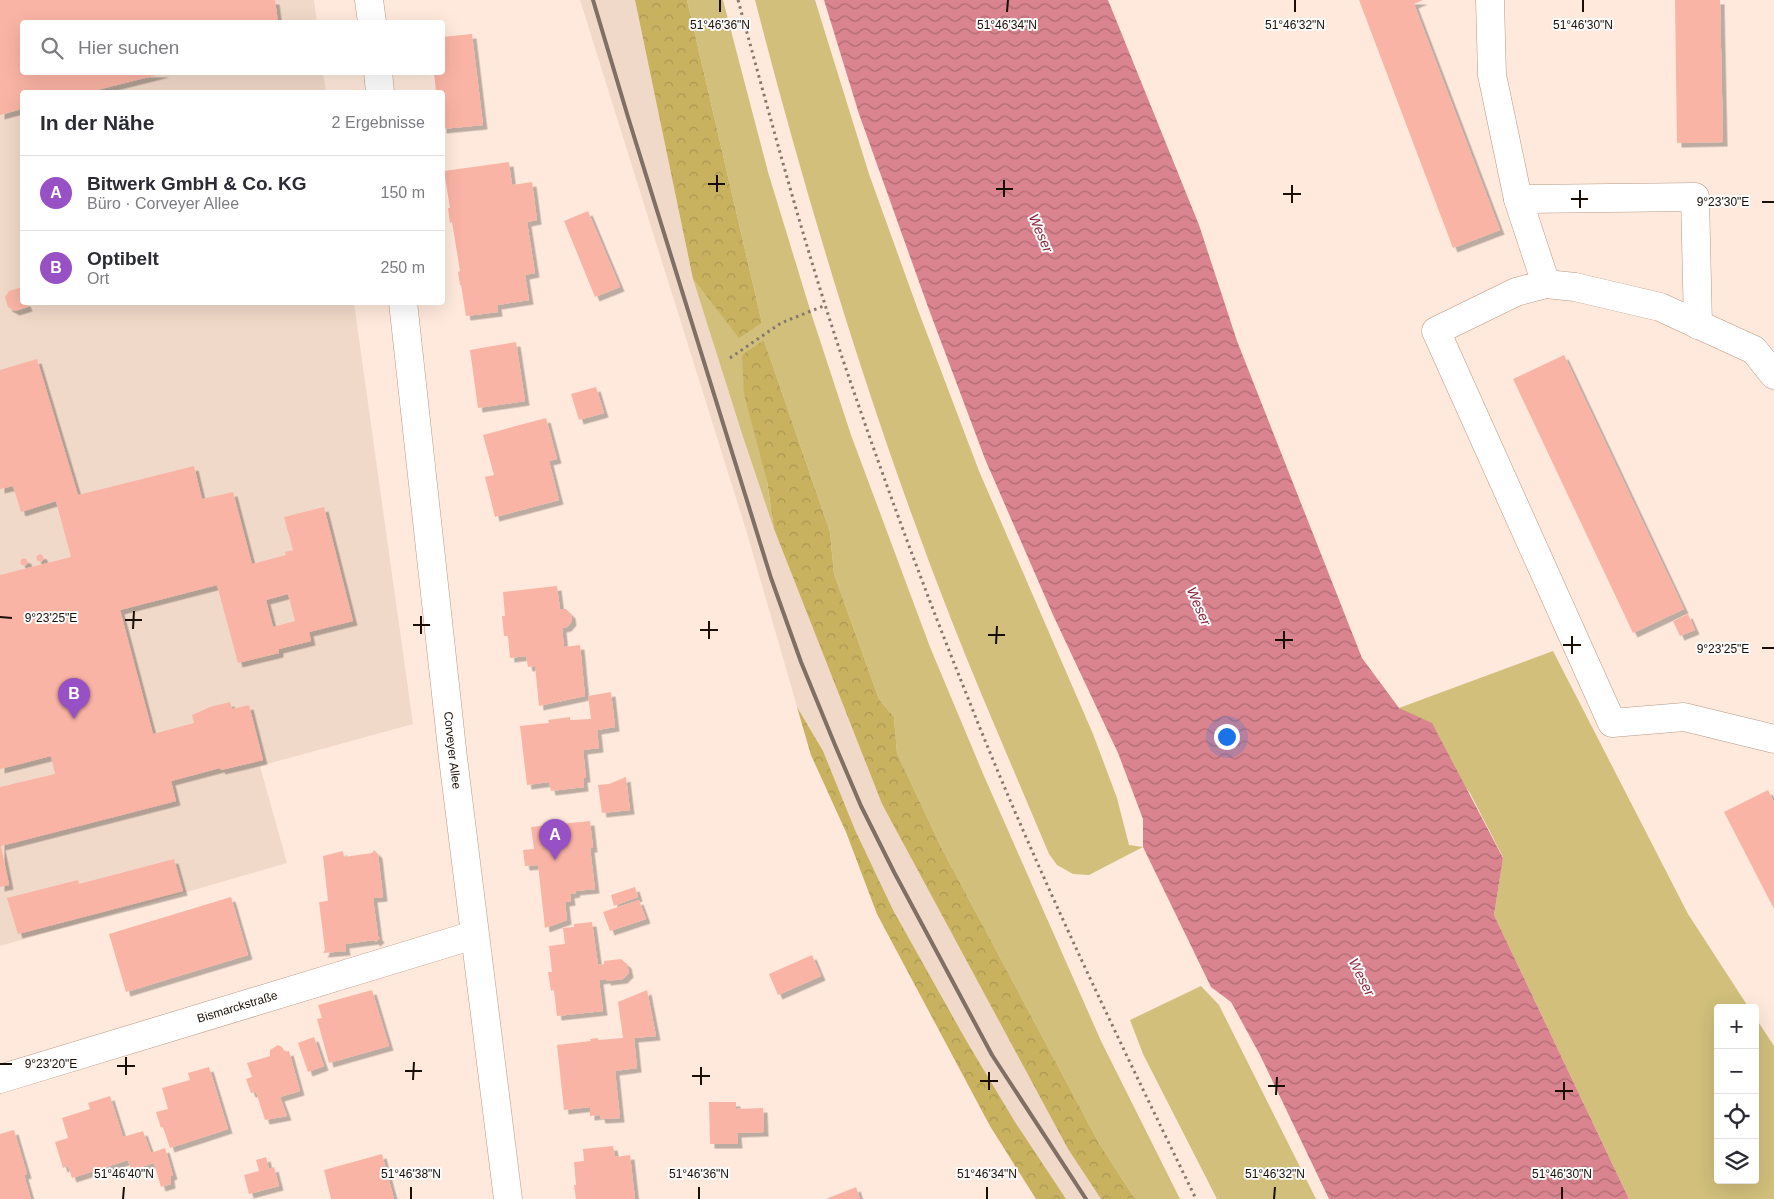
<!DOCTYPE html>
<html lang="de">
<meta charset="utf-8">
<style>
body{margin:0;font-family:Helvetica,sans-serif;background:#f7f7f7;color:#2b2b33}
.controls{position:absolute;right:15px;bottom:15px;display:grid;overflow:hidden;border-radius:5px;box-shadow:0 5px 20px #0002}
.controls button{width:45px;height:45px;display:grid;place-items:center;padding:0;border:0;border-bottom:1px solid #e1e1e2;background:#fff;color:#2b2b33;font:25px sans-serif}
.you{position:absolute;left:1226px;top:736px;width:18px;height:18px;margin:-12px;border:4px solid #fff;border-radius:50%;background:#1a73e8;box-shadow:0 0 0 8px #1a73e833}
.badge{display:grid;place-items:center;width:32px;height:32px;border-radius:50%;background:#9851c5;color:#fff;font-size:16px;font-weight:700}
.pin{position:absolute;translate:-50% -41px;filter:drop-shadow(0 1px 2px #0008)}
.pin::after{content:'';position:absolute;top:26px;width:18px;height:15px;background:inherit;clip-path:polygon(0 0,100% 0,50% 100%)}
.list{margin:0;padding:0;list-style:none}
h2{display:flex;justify-content:space-between;align-items:center;height:65px;margin:0;padding:0 20px;font-size:21px}
h2 small{font-size:16px;font-weight:400;color:#7c7c81}
.list li{display:grid;grid-template-columns:32px 1fr auto;gap:15px;align-items:center;box-sizing:border-box;height:75px;padding:0 20px;border-top:1px solid #e1e1e2}
.list b{display:block;font-size:19px;white-space:nowrap}
.list p{margin:0;font-size:16px;white-space:nowrap;color:#7c7c81}
.list em{font-size:16px;font-style:normal;color:#7c7c81}
.icon{flex:none;width:28px;height:28px;fill:none;stroke:currentColor;stroke-width:2;stroke-linecap:round;stroke-linejoin:round}
.map{position:relative;flex:none;width:1774px;height:1199px;overflow:hidden}
.search{position:absolute;background:#fff;box-shadow:0 5px 20px #0002;left:20px;top:20px;width:425px;height:55px;display:flex;align-items:center;gap:12px;box-sizing:border-box;padding:0 18px;border-radius:5px;color:#7c7c81;font-size:19px}
.panel{position:absolute;background:#fff;box-shadow:0 5px 20px #0002;left:20px;top:90px;width:425px;height:215px;border-radius:5px}
.map>svg:first-child{display:block}
.built{fill:#f1d9c9}
.green{fill:#d1bf7b}
.forest{fill:url(#forest-crowns)}
.water{fill:url(#water-waves)}
.building{fill:#fab4a5;fill-rule:evenodd;filter:url(#shadow)}
.lines{fill:none;stroke-linecap:round;stroke-linejoin:round}
.minor-casing{stroke:#b89884;stroke-width:29}
.path{stroke:#87776d;stroke-width:3;stroke-dasharray:2.5 4;stroke-linecap:butt}
.minor{stroke:#fff;stroke-width:28}
.rail{stroke:#7f6f65;stroke-width:4}
.ticks{fill:none;stroke:#1a0f07;stroke-width:2}
.labels{text-anchor:middle;dominant-baseline:central;stroke-width:4;stroke-linejoin:round;paint-order:stroke}
.street-label{font-size:12px;fill:#1a0f07;stroke:#fbfbfb}
.water-label{font-size:14px;font-style:italic;fill:#89243b;stroke:#fbfbfb}
.ticks-label{font-size:12px;text-anchor:middle;fill:#1a0f07;stroke:#fbfbfb;stroke-width:4;stroke-linejoin:round;paint-order:stroke}
</style>
<div class="map">
<svg width="1774" height="1199" viewBox="0 0 1774 1199">
<defs>
<pattern id="forest-crowns" width="20" height="18" patternUnits="userSpaceOnUse" patternTransform="scale(1.25)"><rect width="20" height="18" fill="#c8b260"/><path d="M2 6a3 3 0 1 1 6 0M12 15a3 3 0 1 1 6 0" fill="none" stroke="#ab9852"/></pattern>
<pattern id="water-waves" width="16" height="10" patternUnits="userSpaceOnUse" patternTransform="scale(1.25)"><rect width="16" height="10" fill="#da848f"/><path d="M0 5q4-4 8 0t8 0" fill="none" stroke="#b06a73"/></pattern>
<filter id="shadow"><feDropShadow dx="4.5" dy="4.5" stdDeviation="0" flood-color="#0004"/></filter>
</defs>
<rect width="100%" height="100%" fill="#ffe9dc"/>
<path class="built" d="M0,0h314l3,22h-295v50l301,1 3,19h-304v210l332,1 59,421 -153,42 27,97 -287,83z
M580,0h55l58,279 50,158 31,92 108,275 186,345 33,50h-65l-46,-73 -113,-212 -31,-82 -35,-77 -65,-225z"/>
<path class="green" d="M687,0h36l45,172 44,144 39,119 79,212 54,129 117,265 79,158h-45l-36,-56 -158,-296 -44,-94 -3,-36 -15,-18 -45,-125 -4,-42 -66,-192 3,141 7,48 -31,-92 -50,-158 46,58 23,-14z
M755,0h60l54,174 49,136 61,161 114,263 24,64 12,47 14,2 -54,28 -16,-1 -16,-9 -8,-11c-33,-79 -67,-156 -98,-235 -79,-202 -142,-410 -196,-619z
M1553,651l135,263 61,94h-31v172h37v-163l19,29v153h-145l-135,-284 9,-58 -33,-64 -71,-85z
M1201,986l18,19 97,194h-99l-74,-145 -13,-34z"/>
<path class="forest" d="M635,0h52l75,323 -23,15 -46,-59z
M764,340l66,192 4,42 45,125 15,18 3,36 44,94 158,296 36,56h-34l-33,-50 -186,-345 -108,-275 -7,-48 -23,-87 -2,-39z
M797,707l26,44 32,79 38,80 74,132 48,80 51,77h-30l-46,-73 -113,-212 -31,-82 -35,-77z"/>
<path class="water" d="M824,0h284l91,225 38,116 125,317 37,50 33,15 71,135 -9,57 135,284h-300l-69,-144 -29,-53 -20,-15 -68,-140v-28l-25,-66 -65,-138 -68,-156 -57,-152 -69,-193z"/>
<path class="building" d="M0,0h275l3,22h-256v50l143,1 -76,19h-67v17l-22,6z
M1359,0h64l-9,4 86,226 -47,18z
M1675,0h45l3,142 -46,1z
M472,34l11,91 -41,4v-37h-6l-2,-20h8v-35z
M509,162l3,23 20,-3 5,38 -10,2 8,51 -10,2 4,25 -32,5 1,7 -32,4 -5,-31h-1l-2,-13 2,-1 -8,-49 -2,1 -2,-15h2l-6,-37z
M588,211l32,76 -25,10 -31,-76z
M22,287v15h4l2,5 -13,4 -7,-4 -3,-10 4,-6z
M516,342l9,59 -47,7 -8,-58z
M1564,355l120,254 -51,24 -120,-254z
M37,359l41,136 116,-29 8,33 31,-7 19,72 34,-9 -1,-3 8,-2 -9,-33 40,-10 29,114 -44,11 2,9 -32,8v4l-41,10 -21,-78 -97,25 33,124 41,-11 -2,-8 18,-8 20,-5 2,7 17,-4 14,55 -42,10 -1,-2 -49,13 5,20 -175,45 8,39 -9,2v-100l55,-13 -4,-18 -51,13v-194l71,-18 -15,-56 -35,11 -8,-26 -13,3v-119zM288,594l7,27 -22,6 -7,-27z
M596,387l8,26 -25,7 -8,-26z
M546,418l11,41 -8,2 10,39 -64,17 -10,-40 9,-2 -11,-40z
M36.5 558a3.5 3.5 0 1 1 7 0a3.5 3.5 0 1 1-7 0Z
M20.5 562a3.5 3.5 0 1 1 7 0a3.5 3.5 0 1 1-7 0Z
M557,586l3,23h6l5,5 1,7 -5,6 -5,1 2,19 16,-2 5,51 -46,10 -4,-40 -7,1 -2,-11 -16,2 -2,-22h-4l-2,-20h3l-2,-24z
M1688,614l7,16 -15,6 -7,-15z
M611,692l4,35 -18,3 2,18 -16,2 3,28h-3l1,9 -33,4 -2,-9 -22,3 -7,-59 29,-3 -1,-3 22,-3v3l21,-1 -3,-23z
M626,777l4,33 -28,3 -4,-28 11,-1z
M1768,790l6,12v107l-50,-97z
M590,821l3,27h-3l5,41 -20,2 1,2 -6,1 1,7 -6,1 2,18 -22,8 -7,-63 -13,1 -2,-16 11,-1 -3,-22z
M374,850l4,4 5,43 -10,1 5,38 2,2 -4,4 -2,-2 -29,4 1,7 -23,2 2,-3 -6,-48 9,-1 -5,-45 20,-5 1,6 28,-4z
M174,859l9,32 -165,43 -11,-36 71,-18 1,4z
M635,887l3,10 -24,9 -3,-11z
M231,897l17,58 -122,37 -17,-58z
M639,900l7,19 -36,12 -7,-19z
M592,922l6,43 6,-1v-3l17,-2 6,5 2,9 -6,6 -17,2v-2l-7,1 4,31 -46,5 -3,-26 -3,1 -3,-19h4l-3,-26 16,-2 -2,-16 11,-1v-3z
M812,955l9,21 -43,19 -9,-21z
M372,990l17,56 -60,17 -12,-44 5,-1 -4,-13z
M647,990l9,46 -22,2 3,30 -22,3 5,47 -19,1 -1,-4 -10,1v-9l-26,3 -7,-65 34,-4 -1,-2 8,-1v2l25,-2 -5,-36z
M314,1037l10,29 -16,6 -10,-29z
M278,1045l4,2 3,5 4,-1 11,40 -20,6 7,19 -22,4 -9,-28 -5,1 -5,-14 6,-2 -5,-14 23,-7v-6z
M209,1067l19,62 -58,19 -7,-21 -2,1 -5,-16 12,-3 -6,-21 28,-8 -2,-7z
M110,1096l13,41 20,-6 8,22 14,-5 8,27 -3,1 1,8 -10,3 -7,-24 -23,7 -3,-10 -56,18 -4,-12 -5,2 -8,-26 13,-4 -6,-20 28,-9 -2,-6z
M709,1102h27v7l27,-1 1,24 -27,1 1,11h-28z
M14,1130l13,44 -3,1 7,24h-31v-65z
M613,1146l2,11 15,-2 5,44h-59l-2,-14h2l-2,-23 10,-1 -1,-12z
M382,1154l12,45h-63l-7,-29z
M266,1157l3,12 5,-2 5,19 -30,8 -5,-19 15,-4 -3,-11z
M856,1187l4,12h-34z"/>
<g class="lines">
<defs>
<g id="minor">
<path d="M369,0l3,22"/>
<path d="M1490,0l2,75 26,124 28,85"/>
<path d="M378,72l2,20"/>
<path d="M1518,199l177,-2 3,128"/>
<path id="s1" d="M403,302l50,456 55,441"/>
<path d="M1774,375l-20,-25 -94,-43 -85,-20 -29,-3 -30,8 -80,39 176,392 72,-6 90,22"/>
<path id="s2" d="M0,1079l474,-144"/>
</g>
</defs>
<use href="#minor" class="minor-casing"/>
<path class="path" d="M738,0c33,120 65,241 105,360 38,112 79,224 123,333 68,173 149,339 230,506
M730,358l51,-35 45,-18"/>
<use href="#minor" class="minor"/>
<path class="rail" d="M593,0l35,117 143,461 30,84 34,83 26,61 33,66 98,183 94,144"/>
</g>
<path class="ticks" d="M720,12v-12M1007,12l1,-12M1295,12v-12M1583,12v-12M708,184h17M996,189h17M717,192v-17M1283,194h18M1004,197v-17M1571,199h17M1762,202h12M1292,203v-18M1580,208v-18M0,617l12,1M125,620h17M413,625h17M133,629l1,-18M700,630h18M421,634v-18M988,635h17M709,639v-18M1275,640h18M996,644l1,-18M1563,645h18M1762,648h12M1284,649v-18M1572,654v-18M0,1064h12M117,1066h18M405,1071h17M126,1075v-18M692,1076h18M413,1080l1,-18M980,1081h18M701,1085v-18M1268,1086h17M989,1090v-18M1555,1091h18M1276,1095l1,-18M1564,1100v-18M123,1199l1,-12M411,1199v-12M699,1199v-12M987,1199v-12M1274,1199l1,-12M1562,1199v-12"/>
<g class="labels">
<g class="street-label">
<text stroke="none"><textPath href="#s1" startOffset="451">Corveyer Allee</textPath></text>
<text stroke="none"><textPath href="#s2" startOffset="248">Bismarckstraße</textPath></text>
</g>
<g class="water-label">
<text transform="translate(1041 233) rotate(67)">Weser</text>
<text transform="translate(1199 606) rotate(67)">Weser</text>
<text transform="translate(1362 977) rotate(63)">Weser</text>
</g>
</g>
<g class="ticks-label">
<text x="720" y="29">51°46'36"N</text>
<text x="1007" y="29">51°46'34"N</text>
<text x="1295" y="29">51°46'32"N</text>
<text x="1583" y="29">51°46'30"N</text>
<text x="1723" y="206">9°23'30"E</text>
<text x="51" y="622">9°23'25"E</text>
<text x="1723" y="653">9°23'25"E</text>
<text x="51" y="1068">9°23'20"E</text>
<text x="124" y="1178">51°46'40"N</text>
<text x="411" y="1178">51°46'38"N</text>
<text x="699" y="1178">51°46'36"N</text>
<text x="987" y="1178">51°46'34"N</text>
<text x="1275" y="1178">51°46'32"N</text>
<text x="1562" y="1178">51°46'30"N</text>
</g>
</svg>
<div class="controls">
<button>+</button>
<button>−</button>
<button><svg class="icon" aria-label="locate" viewBox="0 0 24 24"><circle cx="12" cy="12" r="6"/><path d="M12 2v4M12 18v4M2 12h4M18 12h4"/></svg></button>
<button><svg class="icon" aria-label="layers" viewBox="0 0 24 24"><path d="M12 4l9 5-9 5-9-5zM3 14l9 5 9-5"/></svg></button>
</div>
<div class="you"></div>
<div class="pin badge" style="left:555px;top:860px">A</div>
<div class="pin badge" style="left:74px;top:719px">B</div>
<div class="search"><svg class="icon" aria-label="search" viewBox="0 0 24 24"><circle cx="10" cy="10" r="6"/><path d="M15 15l6 6"/></svg>Hier suchen</div>
<section class="panel">
<h2>In der Nähe<small>2 Ergebnisse</small></h2>
<ul class="list">
<li><span class="badge">A</span><div><b>Bitwerk GmbH &amp; Co. KG</b><p>Büro · Corveyer Allee</p></div><em>150 m</em></li>
<li><span class="badge">B</span><div><b>Optibelt</b><p>Ort</p></div><em>250 m</em></li>
</ul>
</section>
</div>
